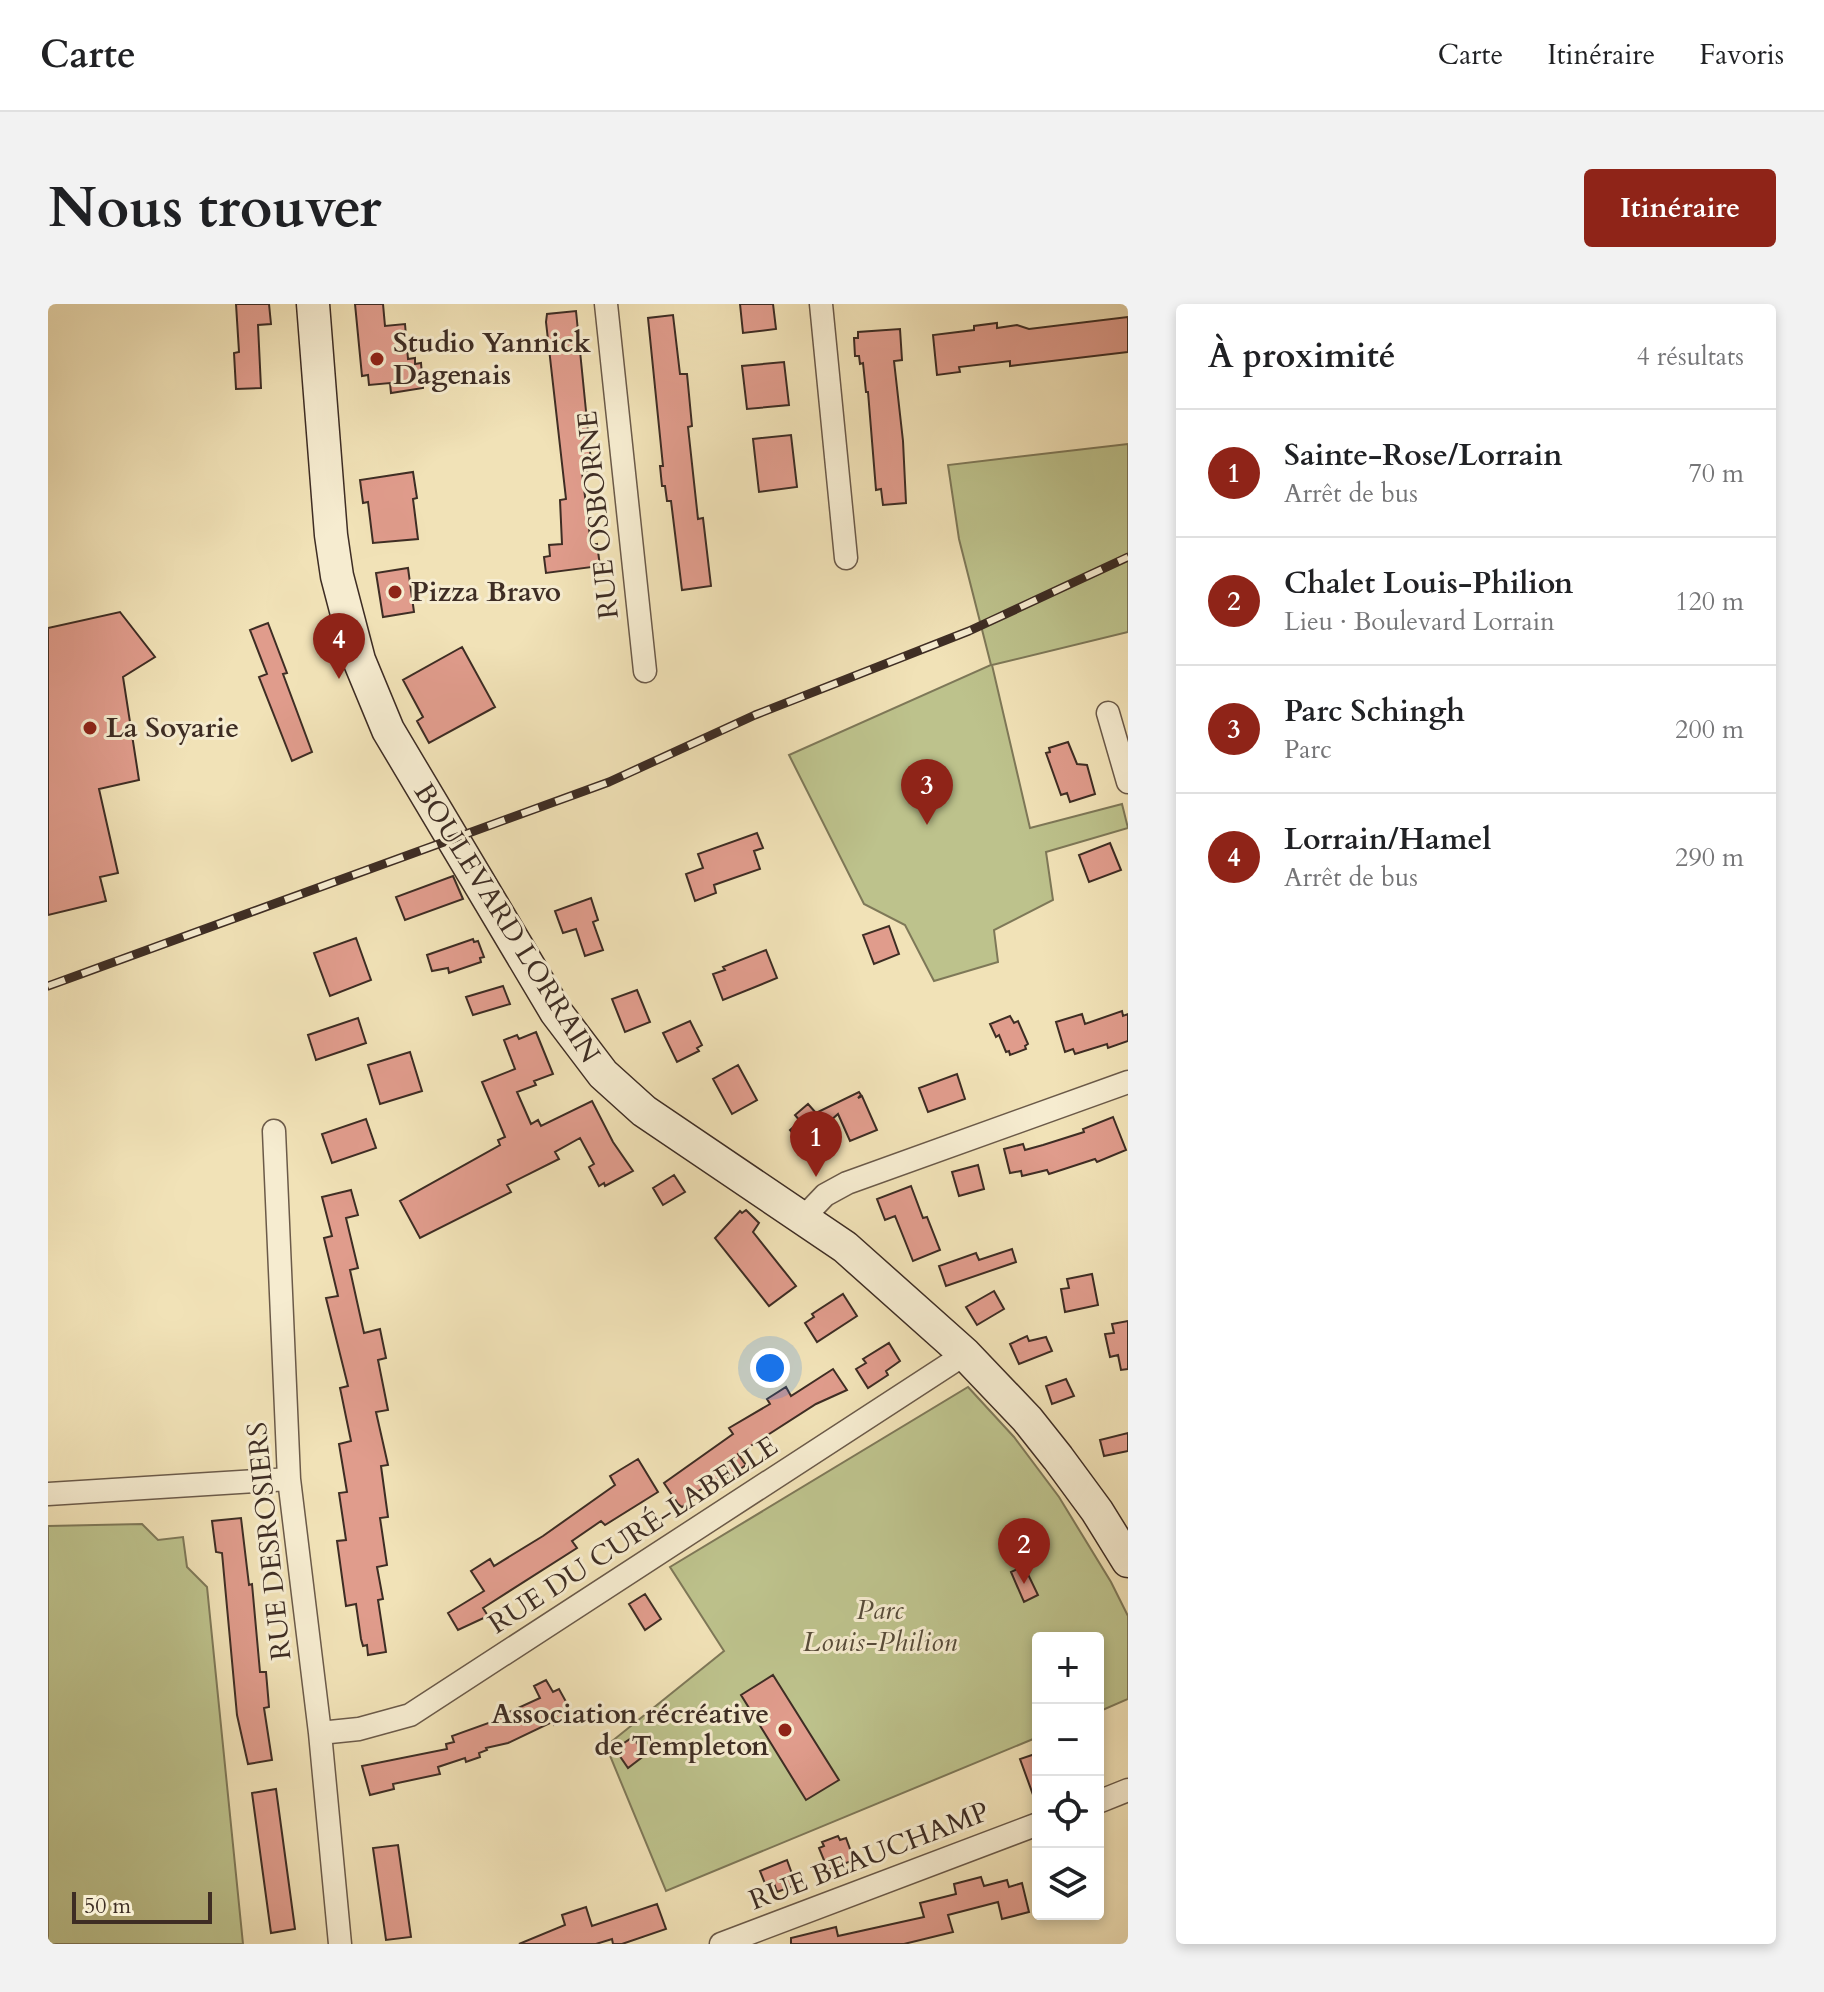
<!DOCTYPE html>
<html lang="fr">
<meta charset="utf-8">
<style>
body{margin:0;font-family:Cardo,serif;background:#f2f2f2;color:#202124}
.controls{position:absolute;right:24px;bottom:24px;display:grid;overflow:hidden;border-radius:8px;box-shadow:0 4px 12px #0003}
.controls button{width:72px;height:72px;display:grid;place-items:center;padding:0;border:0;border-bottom:2px solid #e0e0e0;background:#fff;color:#202124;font:40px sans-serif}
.scale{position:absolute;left:24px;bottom:20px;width:140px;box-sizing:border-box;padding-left:8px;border:4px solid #3e2d24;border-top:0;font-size:22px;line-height:28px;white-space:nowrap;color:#3e2d24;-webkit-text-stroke:6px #f6ecd0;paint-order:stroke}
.you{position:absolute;left:722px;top:1064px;width:28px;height:28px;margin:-20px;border:6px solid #fff;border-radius:50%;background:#1a73e8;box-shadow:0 0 0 12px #1a73e833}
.badge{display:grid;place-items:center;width:52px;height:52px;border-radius:50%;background:#8f2418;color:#fff;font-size:26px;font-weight:700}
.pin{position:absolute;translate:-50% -66px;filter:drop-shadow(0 2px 4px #0008)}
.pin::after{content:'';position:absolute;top:42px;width:28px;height:24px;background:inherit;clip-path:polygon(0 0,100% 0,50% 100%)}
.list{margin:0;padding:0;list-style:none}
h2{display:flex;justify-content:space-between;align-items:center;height:104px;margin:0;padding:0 32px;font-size:34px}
h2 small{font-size:26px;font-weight:400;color:#757577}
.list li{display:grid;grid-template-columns:52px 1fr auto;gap:24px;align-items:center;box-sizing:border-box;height:128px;padding:0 32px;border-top:2px solid #e0e0e0}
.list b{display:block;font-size:30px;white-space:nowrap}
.list p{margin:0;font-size:26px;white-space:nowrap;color:#757577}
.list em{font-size:26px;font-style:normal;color:#757577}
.icon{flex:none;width:44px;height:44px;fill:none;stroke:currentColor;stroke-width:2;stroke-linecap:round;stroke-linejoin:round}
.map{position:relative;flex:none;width:1080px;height:1640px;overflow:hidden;border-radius:8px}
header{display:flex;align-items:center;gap:48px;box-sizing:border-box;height:112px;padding:0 40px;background:#fff;border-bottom:2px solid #e0e0e0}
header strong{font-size:38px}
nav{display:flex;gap:44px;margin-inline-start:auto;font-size:28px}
.intro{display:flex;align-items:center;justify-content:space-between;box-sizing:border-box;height:192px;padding:0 48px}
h1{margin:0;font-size:56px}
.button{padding:20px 36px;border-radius:8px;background:#8f2418;color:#fff;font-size:28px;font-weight:700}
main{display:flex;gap:48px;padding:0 48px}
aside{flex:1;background:#fff;border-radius:8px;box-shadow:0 4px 12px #0003}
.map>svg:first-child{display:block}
.green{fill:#bdc28c;stroke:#7e7858;stroke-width:2}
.building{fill:#e09c8c;stroke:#3e2d24;stroke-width:2}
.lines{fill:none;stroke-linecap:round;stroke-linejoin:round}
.street-casing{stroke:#6b5a49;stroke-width:25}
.secondary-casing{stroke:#3e2d24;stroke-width:35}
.street{stroke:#f6ecd0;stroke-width:22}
.secondary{stroke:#f6ecd0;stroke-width:32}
.rail-casing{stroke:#3e2d24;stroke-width:9}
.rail{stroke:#f6ecd0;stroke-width:6;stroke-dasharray:18;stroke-linecap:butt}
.poi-dot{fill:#8f2418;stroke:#f6ecd0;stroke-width:3}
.labels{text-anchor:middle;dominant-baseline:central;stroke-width:6;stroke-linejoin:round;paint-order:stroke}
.poi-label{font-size:28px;font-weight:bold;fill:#3e2d24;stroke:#f6ecd0;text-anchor:start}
.street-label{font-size:28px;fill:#3e2d24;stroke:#f6ecd0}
.park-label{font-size:28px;font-style:italic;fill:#574b39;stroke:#f6ecd0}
</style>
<header>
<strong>Carte</strong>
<nav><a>Carte</a><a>Itinéraire</a><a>Favoris</a></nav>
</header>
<div class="intro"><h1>Nous trouver</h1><a class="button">Itinéraire</a></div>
<main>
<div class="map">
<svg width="1080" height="1640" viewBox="0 0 1080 1640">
<rect width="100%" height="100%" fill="#f1e2b7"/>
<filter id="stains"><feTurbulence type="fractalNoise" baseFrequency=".0025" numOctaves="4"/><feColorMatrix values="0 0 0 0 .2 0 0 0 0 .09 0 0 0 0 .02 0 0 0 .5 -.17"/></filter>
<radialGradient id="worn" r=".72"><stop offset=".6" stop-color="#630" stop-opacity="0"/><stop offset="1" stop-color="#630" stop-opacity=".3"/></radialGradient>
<path class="green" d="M1080,140v188l-136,33 38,163 92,-24 6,24 -82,24 7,48 -59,30 4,32 -64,19 -29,-56 -41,-21 -75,-149 202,-90 -32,-126 -11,-74z
M920,1083l46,50 45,60 52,85 17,34v83l-30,13v-74h-60v99l-372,154 -60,-145 118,-95 -54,-84z
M94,1220l16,16 25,-3 4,30 20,20 36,357h-195v-418z"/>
<path class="building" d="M188,0h33l2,20 -13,1 3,63 -25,1 -2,-36 5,-1z
M307,0h28l2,22 20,-2 3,35 7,-1v6l6,-1 2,25 -32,5 -1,-10 -21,2 -1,-10 -6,1z
M692,0h33l3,25 -33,4z
M528,7l16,160 -10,1 9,73 6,-1 3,22 -54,7 -2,-16 6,-1 -1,-11 13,-1 -2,-44 6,-1 -20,-177 1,-8z
M625,11l7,59h7l5,52 -4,1 10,92 5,-1 8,68 -29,4 -11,-89h-4l-2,-15h-3l-2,-20h3l-15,-148z
M1080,13v35l-118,14v-5l-51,6 1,5 -23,3 -4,-40 41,-5v-4l23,-3v5l20,-3 12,4z
M852,25l2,31 -8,1 9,80 3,62 -23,2 -2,-16 -5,1 -8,-98h-2l-3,-29 -3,1 -1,-8h-4l-1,-18h4v-6z
M736,58l5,43 -42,4 -5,-43z
M743,131l6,52 -38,5 -6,-53z
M365,168l4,26 -4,1 5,40 -45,4 -5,-41 -5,1 -3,-23z
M360,264l6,44 -31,5 -7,-44z
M72,308l35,45 -32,20 16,103 -40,9 19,84 -18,4 6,24 -58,14v-287z
M220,319l19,50 -4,1 29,78 -20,9 -33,-84 8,-3 -17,-44z
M414,343l33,60 -66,36 -12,-22 6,-4 -20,-37z
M1020,438l9,22 10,1 8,29 -25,8 -3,-9 -6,2 -15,-42 4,-1 -1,-4z
M709,529l6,15 -9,3 6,18 -46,16 2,8 -21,8 -9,-27 17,-6 -5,-14z
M1062,539l11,27 -32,12 -10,-27z
M405,572l10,23 -58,21 -9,-23z
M543,594l7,22 -5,2 10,28 -18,6 -9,-27 -13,4 -8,-22z
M841,622l10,28 -25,10 -11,-29z
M308,634l15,42 -41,16 -16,-43z
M425,635l1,3 4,-1 6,16 -4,1 1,4 -32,11 -1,-5 -16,3 -5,-16z
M718,646l11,28 -54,22 -10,-26 12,-4 -2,-3z
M455,682l7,18 -37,11 -7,-18z
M589,686l13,32 -25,10 -13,-33z
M1074,707l1,5 5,-2v27l-20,7 -1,-4 -32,10 -2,-5 -8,3 -9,-30 26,-8 3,10z
M962,712l4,7 4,-2 10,23 -3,2 1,3 -16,6 -1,-4 -3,1 -7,-17 -3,2 -6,-13z
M310,714l8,25 -50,17 -8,-25z
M642,717l12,24 -5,3 2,3 -22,11 -14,-29z
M488,728l17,42 -19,7 2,4 -19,7 14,32 7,-4 3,6 51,-25 21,41 20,29 -28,15 -1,-3 -5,3 -10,-19 5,-3 -14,-26 -25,14 4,7 -52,26 4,7 -91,46 -20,-37 100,-56 -2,-5 7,-3 -23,-55 33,-13 -11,-29 13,-5 2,4z
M362,748l12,39 -42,13 -12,-39z
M690,761l19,35 -25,14 -19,-35z
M909,770l8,25 -37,13 -9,-24z
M811,788l2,3 -3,3 4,-2 15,34 -27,11 -12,-27 -35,31 -13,-15 10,-9 -5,-6 13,-11 8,9z
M1065,813l13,33 -29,12 -2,-3 -46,15 -2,-4 -25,6 -1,-5 -11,2 -6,-24 19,-5 2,6 18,-5 41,-13 -1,-3z
M318,815l10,29 -44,15 -10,-29z
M930,861l6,24 -25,7 -7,-24z
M626,871l11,17 -22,13 -10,-17z
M863,882l12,32 4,-1 13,33 -27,11 -18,-45 -10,4 -8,-21z
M303,886l7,25 -12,3 12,50 -8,2 14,63 16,-4 6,29 -8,2 10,50 -12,2 12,53 -7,1 7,51 -8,1 7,47 -10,2 6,32 -5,1 8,52 -18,3 -1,-10 -4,1 -2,-7 -5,-35 -10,2 -9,-65 9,-1 -7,-47 8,-1 -8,-48 12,-3 -11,-53 8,-2 -22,-88 12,-2 -14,-58 8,-2 -10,-39z
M698,906l13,13 -6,9 43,54 -27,20 -54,-68 25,-27 2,2z
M964,945l4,13 -70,24 -7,-20 37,-13 3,7z
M1044,970l6,31 -33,7 -4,-23 8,-1 -2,-9z
M946,987l10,18 -27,16 -11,-18z
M795,990l14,22 -40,26 -12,-19 9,-6 -2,-3z
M1080,1017v48l-7,1 -3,-15 -8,2 -5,-23 9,-1 -2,-9z
M979,1032l2,5 17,-4 6,14 -33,13 -9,-20z
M841,1039l11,18 -14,10 2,4 -20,13 -12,-19 10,-6 -3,-4z
M785,1065l14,21 -31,14 -78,50 8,11 -21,14 -2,-3 -26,16 2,3 -17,12 -4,-3 -14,-21 69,-49 -4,-6 41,-24 -3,-5 19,-12 5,9z
M1018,1075l8,17 -22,8 -6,-18z
M1080,1129v18l-24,5 -4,-16z
M590,1155l20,33 -53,33 -4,-4 -29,20 5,7 -94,60 5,8 -30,14 -10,-17 36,-22 -13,-20 19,-12 4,7 49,-30 72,-51 -5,-9z
M193,1214l8,67 3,-1 8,88h6l3,35 -5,1 8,52 -24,4 -11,-49 -15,-162 -6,-1 -4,-31z
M976,1262l14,29 -14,7 -13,-30z
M597,1290l16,25 -16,11 -16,-26z
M725,1371l66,105 -33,20 -65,-105z
M498,1376l7,12 6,-3 11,20 -7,3 3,7 -12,6 -2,-3 -44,21 -22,5 1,2 -8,3 1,4 -14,5 -1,-4 -27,9 2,7 -47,10 1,5 -24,6 -8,-29 85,-17 -1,-5 8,-2 -2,-6 45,-16 -1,-2 44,-20 -6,-12z
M585,1433l12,18 -17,13 -13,-19z
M990,1449v49l-2,1 -16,-44z
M228,1485l19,140 -24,4 -19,-140z
M790,1532l2,4 6,-2 8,22 -26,10 -9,-22 5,-2 -2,-4z
M350,1541l13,92 -25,3 -13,-92z
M739,1556l9,25 -19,7 -3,-9 -8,3 -6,-15z
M933,1573l3,9 23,-6 2,7 13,-4 7,29 -27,7 -4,-17 -50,13 5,17 -49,12h-113v-6l45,-11 2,9 86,-19 -4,-14 36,-9 -2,-10z
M609,1600l9,25 -44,15h-9l-1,-5 -16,5h-77l46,-19 -3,-10 24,-8 6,19z"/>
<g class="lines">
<defs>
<path id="street" d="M558,0l39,367
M773,0l25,254
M1060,409l20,69
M226,827l15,348 31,254 20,211
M756,913l21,-22 22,-12 281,-101
M0,1190l241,-15
M272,1429l39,-4 51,-14 555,-361
M1050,1498l30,-12
M673,1640l317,-120"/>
<path id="secondary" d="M265,0l18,231 6,41 22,84 29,70 168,282 47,62 41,37 201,136 120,107 62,65 31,39 39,53 31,50"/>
</defs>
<use href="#street" class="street-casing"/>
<use href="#secondary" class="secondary-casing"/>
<use href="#street" class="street"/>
<use href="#secondary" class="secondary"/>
<defs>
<path id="rail" d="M0,682l561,-204 146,-67 214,-84 159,-74"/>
</defs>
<use href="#rail" class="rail-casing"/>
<use href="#rail" class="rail"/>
</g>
<g class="poi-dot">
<circle cx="329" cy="55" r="8"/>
<circle cx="347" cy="288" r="8"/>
<circle cx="42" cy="424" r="8"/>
<circle cx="737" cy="1426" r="8"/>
</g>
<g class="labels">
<g class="poi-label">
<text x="345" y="39">Studio Yannick<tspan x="345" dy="32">Dagenais</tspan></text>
<text x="363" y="288">Pizza Bravo</text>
<text x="58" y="424">La Soyarie</text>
<text x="721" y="1410" text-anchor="end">Association récréative<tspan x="721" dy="32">de Templeton</tspan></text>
</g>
<g class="street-label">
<text transform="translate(550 211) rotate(-96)">RUE OSBORNE</text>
<text transform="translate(459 619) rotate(58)">BOULEVARD LORRAIN</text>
<text transform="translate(585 1231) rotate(-33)">RUE DU CURÉ-LABELLE</text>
<text transform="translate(221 1237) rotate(-96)">RUE DESROSIERS</text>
<text transform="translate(821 1552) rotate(-21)">RUE BEAUCHAMP</text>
</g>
<g class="park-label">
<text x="832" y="1306">Parc<tspan x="832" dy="32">Louis-Philion</tspan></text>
</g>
</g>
<rect width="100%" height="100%" filter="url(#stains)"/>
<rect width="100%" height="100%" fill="url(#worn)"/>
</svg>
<div class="controls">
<button>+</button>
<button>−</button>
<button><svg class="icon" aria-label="locate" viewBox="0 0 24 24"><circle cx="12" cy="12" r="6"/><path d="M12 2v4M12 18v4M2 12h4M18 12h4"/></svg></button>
<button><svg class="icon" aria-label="layers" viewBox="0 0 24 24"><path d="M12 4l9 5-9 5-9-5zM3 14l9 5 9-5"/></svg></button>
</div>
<div class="scale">50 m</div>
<div class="you"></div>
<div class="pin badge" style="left:768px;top:873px">1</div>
<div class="pin badge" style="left:976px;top:1280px">2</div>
<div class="pin badge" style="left:879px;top:521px">3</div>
<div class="pin badge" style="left:291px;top:375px">4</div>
</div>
<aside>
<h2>À proximité<small>4 résultats</small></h2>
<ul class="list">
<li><span class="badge">1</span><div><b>Sainte-Rose/Lorrain</b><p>Arrêt de bus</p></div><em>70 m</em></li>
<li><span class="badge">2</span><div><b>Chalet Louis-Philion</b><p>Lieu · Boulevard Lorrain</p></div><em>120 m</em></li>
<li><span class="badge">3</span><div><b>Parc Schingh</b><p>Parc</p></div><em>200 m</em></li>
<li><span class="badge">4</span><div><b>Lorrain/Hamel</b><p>Arrêt de bus</p></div><em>290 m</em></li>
</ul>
</aside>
</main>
